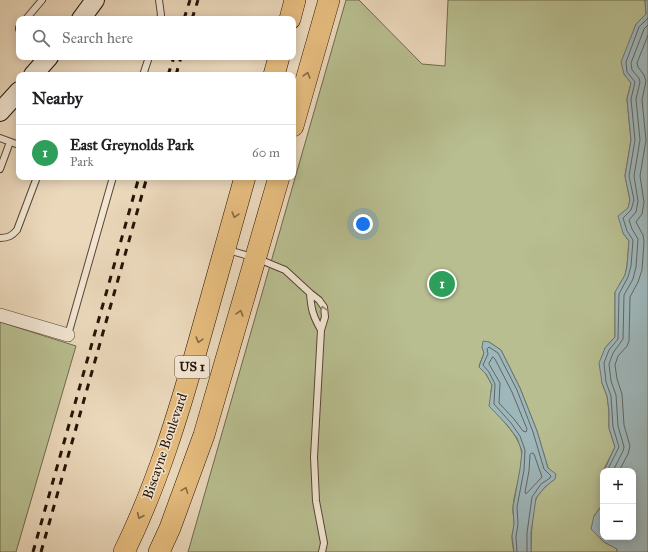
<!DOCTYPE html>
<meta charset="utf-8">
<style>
body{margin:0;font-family:"IM FELL Great Primer",serif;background:#f6f6f6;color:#202124}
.controls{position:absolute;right:12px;bottom:12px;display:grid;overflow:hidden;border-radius:8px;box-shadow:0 2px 10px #0003}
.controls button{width:36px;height:36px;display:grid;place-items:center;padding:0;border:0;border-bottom:1px solid #e0e0e0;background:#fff;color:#202124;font:20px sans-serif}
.you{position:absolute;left:363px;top:224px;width:14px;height:14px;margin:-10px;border:3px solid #fff;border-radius:50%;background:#1a73e8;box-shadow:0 0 0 6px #1a73e833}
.badge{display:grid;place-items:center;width:26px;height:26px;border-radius:50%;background:#d93025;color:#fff;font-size:13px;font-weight:700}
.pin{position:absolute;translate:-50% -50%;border:2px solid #fff;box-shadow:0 1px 4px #0006}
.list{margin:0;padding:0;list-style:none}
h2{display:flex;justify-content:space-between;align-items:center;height:52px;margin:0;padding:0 16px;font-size:17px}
h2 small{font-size:13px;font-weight:400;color:#757577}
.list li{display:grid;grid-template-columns:26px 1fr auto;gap:12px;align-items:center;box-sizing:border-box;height:56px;padding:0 16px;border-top:1px solid #e0e0e0}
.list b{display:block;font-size:15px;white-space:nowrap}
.list p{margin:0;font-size:13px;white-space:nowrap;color:#757577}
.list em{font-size:13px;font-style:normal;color:#757577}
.icon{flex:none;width:22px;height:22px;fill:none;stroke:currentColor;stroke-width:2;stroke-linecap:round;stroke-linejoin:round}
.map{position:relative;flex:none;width:648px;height:552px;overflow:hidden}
.search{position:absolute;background:#fff;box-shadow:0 2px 10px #0003;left:16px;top:16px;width:280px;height:44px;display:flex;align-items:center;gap:10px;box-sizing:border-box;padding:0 14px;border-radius:8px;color:#757577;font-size:15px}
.panel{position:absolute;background:#fff;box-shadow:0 2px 10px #0003;left:16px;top:72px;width:280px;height:108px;border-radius:8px}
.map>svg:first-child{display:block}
.green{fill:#b8be90;stroke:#6f694c}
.water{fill:#9eb7bb;stroke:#6e7673}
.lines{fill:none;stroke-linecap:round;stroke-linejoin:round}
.shore{stroke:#626661;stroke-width:1}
.lane-casing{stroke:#574534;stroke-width:8}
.street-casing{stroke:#574534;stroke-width:14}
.secondary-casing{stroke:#261407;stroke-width:20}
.primary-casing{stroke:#261407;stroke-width:22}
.lane{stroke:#f2e6d3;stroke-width:6}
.street{stroke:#f2e6d3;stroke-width:13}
.secondary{stroke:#f2e6d3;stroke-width:18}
.primary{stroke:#e6bc7e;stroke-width:21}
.rail{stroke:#261407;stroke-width:3;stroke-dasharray:7 7;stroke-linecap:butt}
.oneway{stroke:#866842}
.oneway2{stroke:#968877}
.labels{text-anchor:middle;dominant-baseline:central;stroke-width:3;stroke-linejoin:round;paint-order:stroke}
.shield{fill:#f2e6d3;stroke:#635344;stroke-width:1}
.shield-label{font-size:13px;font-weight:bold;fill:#261407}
.street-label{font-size:14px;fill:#261407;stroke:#f2e6d3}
</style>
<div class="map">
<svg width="648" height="552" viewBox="0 0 648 552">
<rect width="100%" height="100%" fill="#ebd8bb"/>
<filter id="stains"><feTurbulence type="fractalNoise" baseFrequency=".005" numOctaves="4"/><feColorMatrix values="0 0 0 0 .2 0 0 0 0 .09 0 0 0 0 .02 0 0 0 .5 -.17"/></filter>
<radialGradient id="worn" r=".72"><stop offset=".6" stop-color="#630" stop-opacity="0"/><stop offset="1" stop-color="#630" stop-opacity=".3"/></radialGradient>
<path class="green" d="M346,0h13l63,64 23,2 3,-66h197l1,14 -10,10 -12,50 7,9 -4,16 4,41 -6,36 5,24 -7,33 6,8 -2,25 -2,9 -10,18v44l-10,11 -3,35 5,13 2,15v17l6,19 -12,24v33l-9,12 10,26 13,7v3h-86c0,-12 1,-46 6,-55 5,-8 11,-13 18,-18l-7,-11 -11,-37 -17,-43 -19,-38 -12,-8 -7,5 2,6 -5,13 7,8 6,11c-7,30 22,38 29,64 4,16 -7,41 -8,58 -1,6 2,12 1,18 0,4 -2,8 -2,12 0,5 1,10 2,15h-326z
M0,322l76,24 -60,206h-16z"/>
<path class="water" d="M645,0h3v552h-31v-3l-13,-7 -13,-13 3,-13 9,-12v-16v49h30v-66h-29l11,-24 -6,-19v-17l-2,-15 -5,-13 -3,-20 6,-15 10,-11v-45l10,-17 2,-9 2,-25 -6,-8 -5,-17 10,-8 2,-8 -5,-24 6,-36 -4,-41 4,-16 -7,-9 -3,-12 15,-38 10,-10z
M483,341l6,1 12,8 19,38 17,43 11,37 8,6 -1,5 -10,8 -9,11 -5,35v19h-17l-2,-16 2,-12 -1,-17 7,-38 2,-18 -5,-13 -9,-12 -19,-20 3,-21 -6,-11 -7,-7 5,-14 -2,-6z"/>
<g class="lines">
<path class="shore" d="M493,357l2,2 17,33 15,37 -1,3 -3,-1 -9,-12 -15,-16 1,-20 -11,-19z
M532,453l2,1 8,23 -16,17 -1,-2 4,-21 1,-16z
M607,471l12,-24 -6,-20 -2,-31 -5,-14 -2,-19 5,-13 9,-11 1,-45 9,-17 3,-11 2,-26 -6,-9 -4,-13 8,-8 3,-10 -5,-24 6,-36 -4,-41 4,-17 -8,-10 -1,-10 13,-35 9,-9
M613,471l10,-20 1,-4 -6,-21 -2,-31 -5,-14 -2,-17 4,-11 10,-14 1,-44 9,-16 3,-12 2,-28 -6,-10 -3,-9 7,-8 2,-11 -4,-25 6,-36 -4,-41 4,-17 -1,-4 -7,-8 -1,-7 13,-34 4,-4
M619,471l9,-17 2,-8 -6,-21 -2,-31 -5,-15 -2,-14 3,-9 9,-10 2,-5 1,-44 8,-15 4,-12 2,-28 -1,-7 -7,-13 6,-8 2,-12 -4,-26 6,-36 -4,-40 4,-19 -2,-6 -6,-8 -1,-4 11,-28
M517,552l-1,-15 2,-13 -1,-17 7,-37 1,-20 -5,-14 -9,-13 -17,-19 1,-20 -6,-12 -6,-7 5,-11 -1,-5 2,-2 9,6 19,37 16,42 11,37 7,7 -1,2 -9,6 -9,13 -5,36v19"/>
<defs>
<path id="lane" d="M159,0l2,15 -1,4
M26,19l16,-19
M19,28v1
M143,75l6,-18
M0,138l19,7
M0,169l10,-27
M0,238c8,0 12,-2 17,-8l20,-53
M228,250l28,8 29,12 25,23 9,7 5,7 1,10 -4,13 -7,127 2,44 8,42 -2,9
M310,293c1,16 3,23 11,37
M68,335l45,-158"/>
<path id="street" d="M0,315l68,20"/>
<path id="secondary" d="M81,19l14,-19
M33,75l16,-18
M0,112l19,-21"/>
<path id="primary" d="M290,19l5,-19
M274,75l5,-18
M293,126l36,-126
M124,552c33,-67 55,-140 75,-211 15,-55 31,-109 46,-164
M159,552l11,-24 34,-93 75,-258"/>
</defs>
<use href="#lane" class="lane-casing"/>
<use href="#street" class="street-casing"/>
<use href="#secondary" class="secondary-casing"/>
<use href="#primary" class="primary-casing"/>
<use href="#lane" class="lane"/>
<use href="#street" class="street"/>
<use href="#secondary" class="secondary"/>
<use href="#primary" class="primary"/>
<path class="rail" d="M184,19l6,-19
M192,19l6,-19
M168,75l6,-18
M176,75l5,-18
M33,552l106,-375
M41,552l106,-375"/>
</g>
<defs><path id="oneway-chevron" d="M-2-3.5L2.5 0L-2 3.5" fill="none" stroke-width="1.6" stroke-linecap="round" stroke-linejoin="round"/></defs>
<g class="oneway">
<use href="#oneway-chevron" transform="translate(307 75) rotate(-74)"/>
<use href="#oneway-chevron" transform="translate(235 215) rotate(106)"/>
<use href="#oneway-chevron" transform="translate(240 313) rotate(-74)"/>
<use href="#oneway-chevron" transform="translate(199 340) rotate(106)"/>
<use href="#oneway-chevron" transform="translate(185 490) rotate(-69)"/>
<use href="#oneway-chevron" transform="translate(140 516) rotate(113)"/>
</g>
<use class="oneway2" href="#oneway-chevron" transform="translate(323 309) rotate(-106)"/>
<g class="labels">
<rect class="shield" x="175" y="356" width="34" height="22" rx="3"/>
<g class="shield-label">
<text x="192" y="367">US 1</text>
</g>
<g class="street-label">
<text transform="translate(165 446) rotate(-71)">Biscayne Boulevard</text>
</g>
</g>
<rect width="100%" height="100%" filter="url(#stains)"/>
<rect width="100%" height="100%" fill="url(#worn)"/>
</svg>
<div class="controls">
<button>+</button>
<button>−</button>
</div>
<div class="you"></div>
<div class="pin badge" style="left:442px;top:284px;background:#2e9e5b">1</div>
<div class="search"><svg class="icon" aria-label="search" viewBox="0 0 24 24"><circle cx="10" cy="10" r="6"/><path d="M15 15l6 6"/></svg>Search here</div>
<section class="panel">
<h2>Nearby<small></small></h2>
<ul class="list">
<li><span class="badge" style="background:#2e9e5b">1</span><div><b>East Greynolds Park</b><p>Park</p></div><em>60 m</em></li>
</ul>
</section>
</div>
